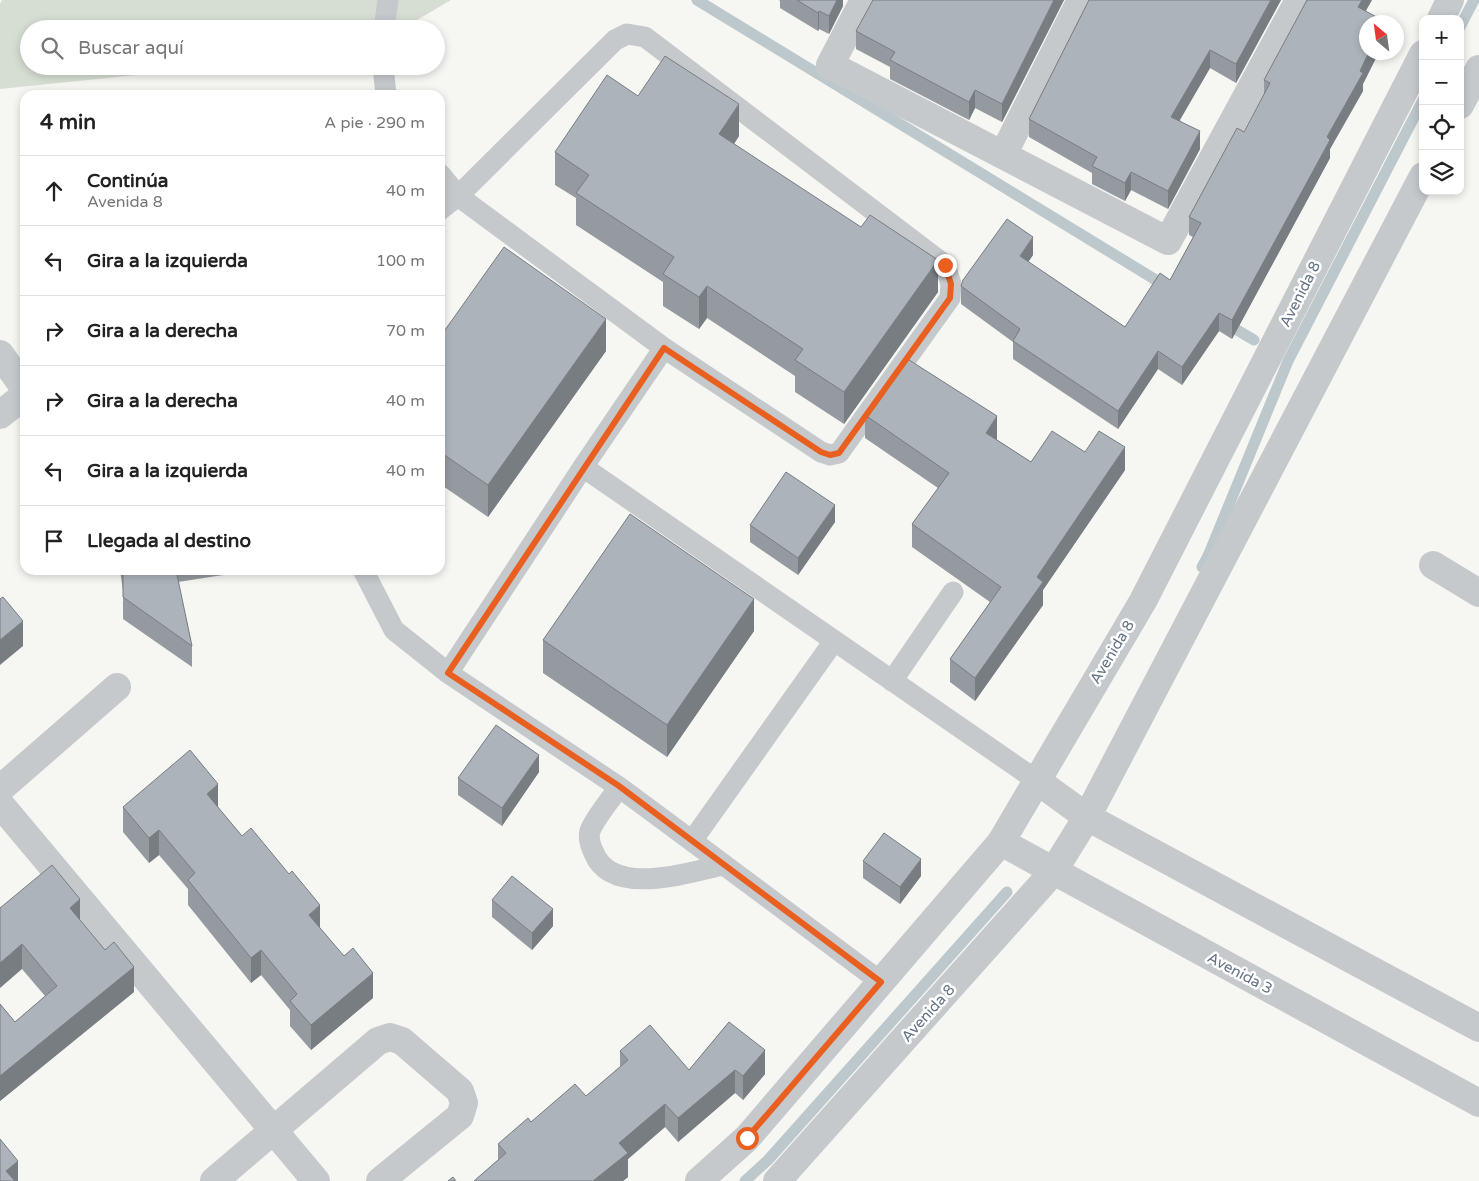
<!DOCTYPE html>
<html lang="es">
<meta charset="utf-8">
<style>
body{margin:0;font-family:"Varela Round",sans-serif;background:#f2f2f2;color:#222}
.controls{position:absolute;right:15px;top:15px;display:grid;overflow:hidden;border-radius:10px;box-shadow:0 2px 8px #0003}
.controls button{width:45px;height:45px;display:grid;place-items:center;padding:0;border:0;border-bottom:1px solid #e0e0e0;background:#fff;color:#222;font:25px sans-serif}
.compass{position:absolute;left:1359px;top:15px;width:45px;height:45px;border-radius:50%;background:#fff;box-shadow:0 2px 8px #0003;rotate:331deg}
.stop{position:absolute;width:15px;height:15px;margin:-11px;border:4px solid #e95f20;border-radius:50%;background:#fff}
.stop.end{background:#e95f20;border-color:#fff;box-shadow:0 1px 5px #0008}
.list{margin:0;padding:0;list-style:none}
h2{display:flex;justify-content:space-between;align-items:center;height:65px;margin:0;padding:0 20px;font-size:21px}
h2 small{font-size:16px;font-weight:400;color:#767676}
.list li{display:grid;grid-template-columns:32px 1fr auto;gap:15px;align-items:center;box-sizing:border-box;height:70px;padding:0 20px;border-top:1px solid #e0e0e0}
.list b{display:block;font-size:19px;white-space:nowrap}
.list p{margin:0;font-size:16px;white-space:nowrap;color:#767676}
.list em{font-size:16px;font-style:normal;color:#767676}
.icon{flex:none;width:28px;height:28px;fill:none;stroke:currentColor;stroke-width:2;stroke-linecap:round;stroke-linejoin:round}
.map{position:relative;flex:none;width:1479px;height:1181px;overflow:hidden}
.search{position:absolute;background:#fff;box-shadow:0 2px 8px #0003;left:20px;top:20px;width:425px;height:55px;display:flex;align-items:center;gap:12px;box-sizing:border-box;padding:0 18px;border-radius:28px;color:#767676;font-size:19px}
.panel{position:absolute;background:#fff;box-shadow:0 2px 8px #0003;left:20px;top:90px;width:425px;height:485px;border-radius:15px}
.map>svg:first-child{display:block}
.green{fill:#d6ded3}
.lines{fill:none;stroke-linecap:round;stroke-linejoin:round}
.stream{stroke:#bdc8cc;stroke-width:11}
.service{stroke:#c6c9cc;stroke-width:21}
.minor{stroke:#c6c9cc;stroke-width:28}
.wall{fill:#949aa0}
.shaded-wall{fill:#787d82}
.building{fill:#acb3ba;stroke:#787d82}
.route{stroke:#e95f20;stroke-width:6}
.labels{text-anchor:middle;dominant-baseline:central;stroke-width:5;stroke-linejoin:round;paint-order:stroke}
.street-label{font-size:15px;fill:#647385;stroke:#fff}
</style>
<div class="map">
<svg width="1479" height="1181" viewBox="0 0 1479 1181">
<rect width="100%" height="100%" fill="#f6f6f3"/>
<path class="green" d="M2,0h449l-49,29h-373v37h195l-224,23v-85z"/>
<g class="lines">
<path class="stream" d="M697,0l472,288
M1460,27l14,-27
M1225,323l29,17
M1202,567l6,-11 80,-195 135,-261
M745,1181l23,-21 239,-268"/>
<path class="service" d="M384,29l4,-29
M383,66l3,29
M440,174l18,22 206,152 -81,119
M440,210l18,-14 157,-156 12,-6 18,3 300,228 6,19 -1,14 -111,155 -9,2 -9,-3 -157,-104
M363,570l31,60 54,43 171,114 73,54 142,-200
M448,673l135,-206 453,313
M892,681l61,-89
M619,787c-7,11 -25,32 -29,44 -2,7 1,16 4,22 18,45 96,19 129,12
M692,841l189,141"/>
<path class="minor" d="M864,0l-34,65 338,176 131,-241
M1441,19l9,-19
M1460,105l19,-36
M1003,155l78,-155
M0,354l25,35
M0,415l25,-20
M1433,565l46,28
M1036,780l51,37 392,211
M0,789l117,-102
M0,804l316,377
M1001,842l478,261
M214,1181l164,-140 12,-4 12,4 58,50 4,12 -4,13 -80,65
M699,1181l48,-43 254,-296 142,-241 280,-547
M777,1181l276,-309 34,-55 336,-641"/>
</g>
<path class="wall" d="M779,0h64v6l-14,28 -10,-5 -1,2 -38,-23v-7z
M1064,0l-62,122 -27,-14 -6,12 -79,-41v-12l-34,-18v-18z
M1089,0h192l-45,83 -26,-15 -30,52 20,29 -32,60 -37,-19 -6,11 -33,-17v-11l-63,-36v-18z
M1366,11v41h13l-16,32v7l-33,58v9l-98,181 -13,-8 -37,54 -24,-16 -40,60 -105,-70v-17l-52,-38v-18l72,-31 -5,7 97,65 45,-47 23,-43 -4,-2v-18l55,-85 20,-38v-14z
M638,96l101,40 -5,8 204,148 -94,132 -49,-32v-16l-88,-58 -8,11 -36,-23v-24l-87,-57v-27l-21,-13v-33z
M440,337l166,14 -118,166 -48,-33z
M865,415l132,24h-1l35,23 54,-10 40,18 -82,120v15l-68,96 -25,-19v-23l40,-57 -78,-55v-23l26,-36 -73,-50z
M835,522l-37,53 -48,-33v-17z
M120,570h116v3l-58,9 14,64v21l-69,-48v-28z
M754,631l-87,126 -124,-84v-33z
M539,772l-37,54 -44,-31v-17z
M123,807l95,1 102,120 53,70 -62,52 -21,-24v-16l-29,-35 -10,8 -63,-78v-16l-29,-34 -10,8 -26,-31z
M863,861l58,15 -21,28 -37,-26z
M492,900l61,26 -21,24 -40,-33z
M0,908l80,13 54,71 -134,109v-97l15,18 30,-26 -23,-27z
M729,1022l36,52 -22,26 -8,-7 -57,49 -13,-15 -37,32v18l-5,4h-149l24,-21v-16l33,-22 55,-26 34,-29v-16l69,19z"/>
<path class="shaded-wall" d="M837,0h6v6l-14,28v-18z
M1054,0h10l-62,122v-18z
M1271,0h10l-45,83v-19z
M1362,0h10l-14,25v-18z
M819,11v18l-1,2v-18z
M1210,50v18l-39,67v-18z
M1369,52h10l-16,32v7l-33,58v9l-98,181v-19z
M975,90v18l-6,12v-18z
M739,104v32l-20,30v-32z
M1200,131v18l-32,60v-18z
M1131,172v18l-6,11v-18z
M1033,237v18l-13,19v-18z
M938,260v32l-94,132v-32z
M707,286v32l-8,11v-32z
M1219,313v18l-37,54v-18z
M606,319v32l-118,166v-32z
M1158,351v18l-40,60v-18z
M997,416v23l-11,17v-23z
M1125,447v23l-82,120v15l-68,96v-23l62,-101z
M835,505v17l-37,53v-17z
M754,599v32l-87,126v-32z
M23,621v25l-23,19v-25z
M539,755v17l-37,54v-18z
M218,784v25l-11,-15z
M159,830v25l-10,8v-25z
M921,859v17l-21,28v-17z
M80,899v25l-10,-16z
M320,905v25l-11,-15z
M553,909v17l-21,24v-17z
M22,944v25l-22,19v-25z
M261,950v25l-10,8v-25z
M134,967v25l-134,109v-25z
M373,973v25l-62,52v-25z
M765,1050v24l-22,26v-24z
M735,1070v23l-57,49v-24z
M665,1104v23l-37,32v18l-5,4h-30l26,-38z
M18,1161v20h-12v-10z"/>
<path class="building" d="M797,0h40l-8,16 -10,-5 -1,2z
M873,0h181l-52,104 -27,-14 -6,12 -79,-42 5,-8 -39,-21z
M1089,0h182l-35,64 -26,-14 -39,67 29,14 -32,60 -37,-19 -6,11 -33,-17 5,-9 -68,-38z
M1307,0h55l-4,7 28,15h-20v30h3l-9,19 3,2 -36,64 3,3 -98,180 -13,-7 -37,54 -24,-16 -40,60 -105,-70 7,-12 -59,-43 2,-6 44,-61 26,18 -13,19 105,71 35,-54 10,7 31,-57 -12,-6 48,-89 7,4 26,-49 -6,-3z
M665,56l74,48 -20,30 142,93 9,-12 68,45 -94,132 -49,-32 8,-11 -96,-63 -8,11 -36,-23 11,-17 -98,-64 13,-18 -34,-23 52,-77 31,21z
M504,247l102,72 -118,166 -48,-33v-115z
M906,358l91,58 -11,17 45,29 21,-31 33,21 14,-21 26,16 -88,130 6,5 -68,96 -25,-19 51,-72 -89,-63 37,-51 -84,-58z
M786,472l49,33 -37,53 -48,-33z
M630,514l124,85 -87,126 -124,-85z
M123,570h53l16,76 -69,-49z
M3,597l20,24 -23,19v-41z
M496,725l43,30 -37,53 -44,-30z
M190,750l28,34 -11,10 35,42 9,-8 38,46 3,-3 28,34 -11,10 35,41 9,-8 20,25 -62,52 -21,-24 7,-7 -36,-44 -10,8 -63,-78 7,-7 -36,-43 -10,8 -26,-31z
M884,833l37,26 -21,28 -37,-26z
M52,865l28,34 -10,9 35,42 9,-8 20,25 -134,109v-72l15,18 42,-36 -35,-42 -22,19v-55z
M512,876l41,33 -21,24 -40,-33z
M729,1022l36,28 -22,26 -8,-6 -57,48 -13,-14 -46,39 9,10 -35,28h-119l32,-28 -8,-9 30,-26 3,4 44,-38 11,12 42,-36 -8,-9 30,-26 39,45z
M0,1139l18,22 -12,10 9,10h-15z
M453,1177l3,4h-8z"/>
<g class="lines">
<path class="route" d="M747,1138l134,-156 -262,-196 -171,-113 216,-325 157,104 9,3 9,-2 111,-155 1,-14 -6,-19"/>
</g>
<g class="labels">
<g class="street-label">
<text transform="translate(1300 294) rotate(-63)">Avenida 8</text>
<text transform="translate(1112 652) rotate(-59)">Avenida 8</text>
<text transform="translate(1240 973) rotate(28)">Avenida 3</text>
<text transform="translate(928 1013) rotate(-48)">Avenida 8</text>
</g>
</g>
</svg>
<div class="controls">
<button>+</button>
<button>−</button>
<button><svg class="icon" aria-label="locate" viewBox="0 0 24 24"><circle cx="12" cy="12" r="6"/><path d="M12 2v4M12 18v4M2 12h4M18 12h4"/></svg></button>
<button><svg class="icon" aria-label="layers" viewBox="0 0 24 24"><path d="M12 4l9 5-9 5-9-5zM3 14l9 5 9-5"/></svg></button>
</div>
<svg class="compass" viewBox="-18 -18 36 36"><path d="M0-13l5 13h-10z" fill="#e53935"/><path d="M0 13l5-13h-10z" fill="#767676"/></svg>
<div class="stop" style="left:747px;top:1138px"></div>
<div class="stop end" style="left:945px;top:265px"></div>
<div class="search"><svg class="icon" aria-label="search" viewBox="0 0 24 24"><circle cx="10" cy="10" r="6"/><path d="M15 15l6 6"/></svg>Buscar aquí</div>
<section class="panel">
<h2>4 min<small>A pie · 290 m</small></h2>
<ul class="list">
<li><svg class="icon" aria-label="ahead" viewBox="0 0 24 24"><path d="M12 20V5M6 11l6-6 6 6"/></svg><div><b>Continúa</b><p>Avenida 8</p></div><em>40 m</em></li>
<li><svg class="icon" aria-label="left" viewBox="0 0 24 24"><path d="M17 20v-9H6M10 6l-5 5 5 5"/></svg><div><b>Gira a la izquierda</b></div><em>100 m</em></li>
<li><svg class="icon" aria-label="right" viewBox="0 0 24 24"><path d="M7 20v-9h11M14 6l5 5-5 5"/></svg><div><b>Gira a la derecha</b></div><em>70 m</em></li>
<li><svg class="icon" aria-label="right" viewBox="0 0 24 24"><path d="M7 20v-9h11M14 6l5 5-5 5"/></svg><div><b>Gira a la derecha</b></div><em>40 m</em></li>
<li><svg class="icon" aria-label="left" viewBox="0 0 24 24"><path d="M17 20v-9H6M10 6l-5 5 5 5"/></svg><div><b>Gira a la izquierda</b></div><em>40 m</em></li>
<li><svg class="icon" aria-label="arrive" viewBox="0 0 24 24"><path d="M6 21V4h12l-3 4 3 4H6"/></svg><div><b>Llegada al destino</b></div></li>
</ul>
</section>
</div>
